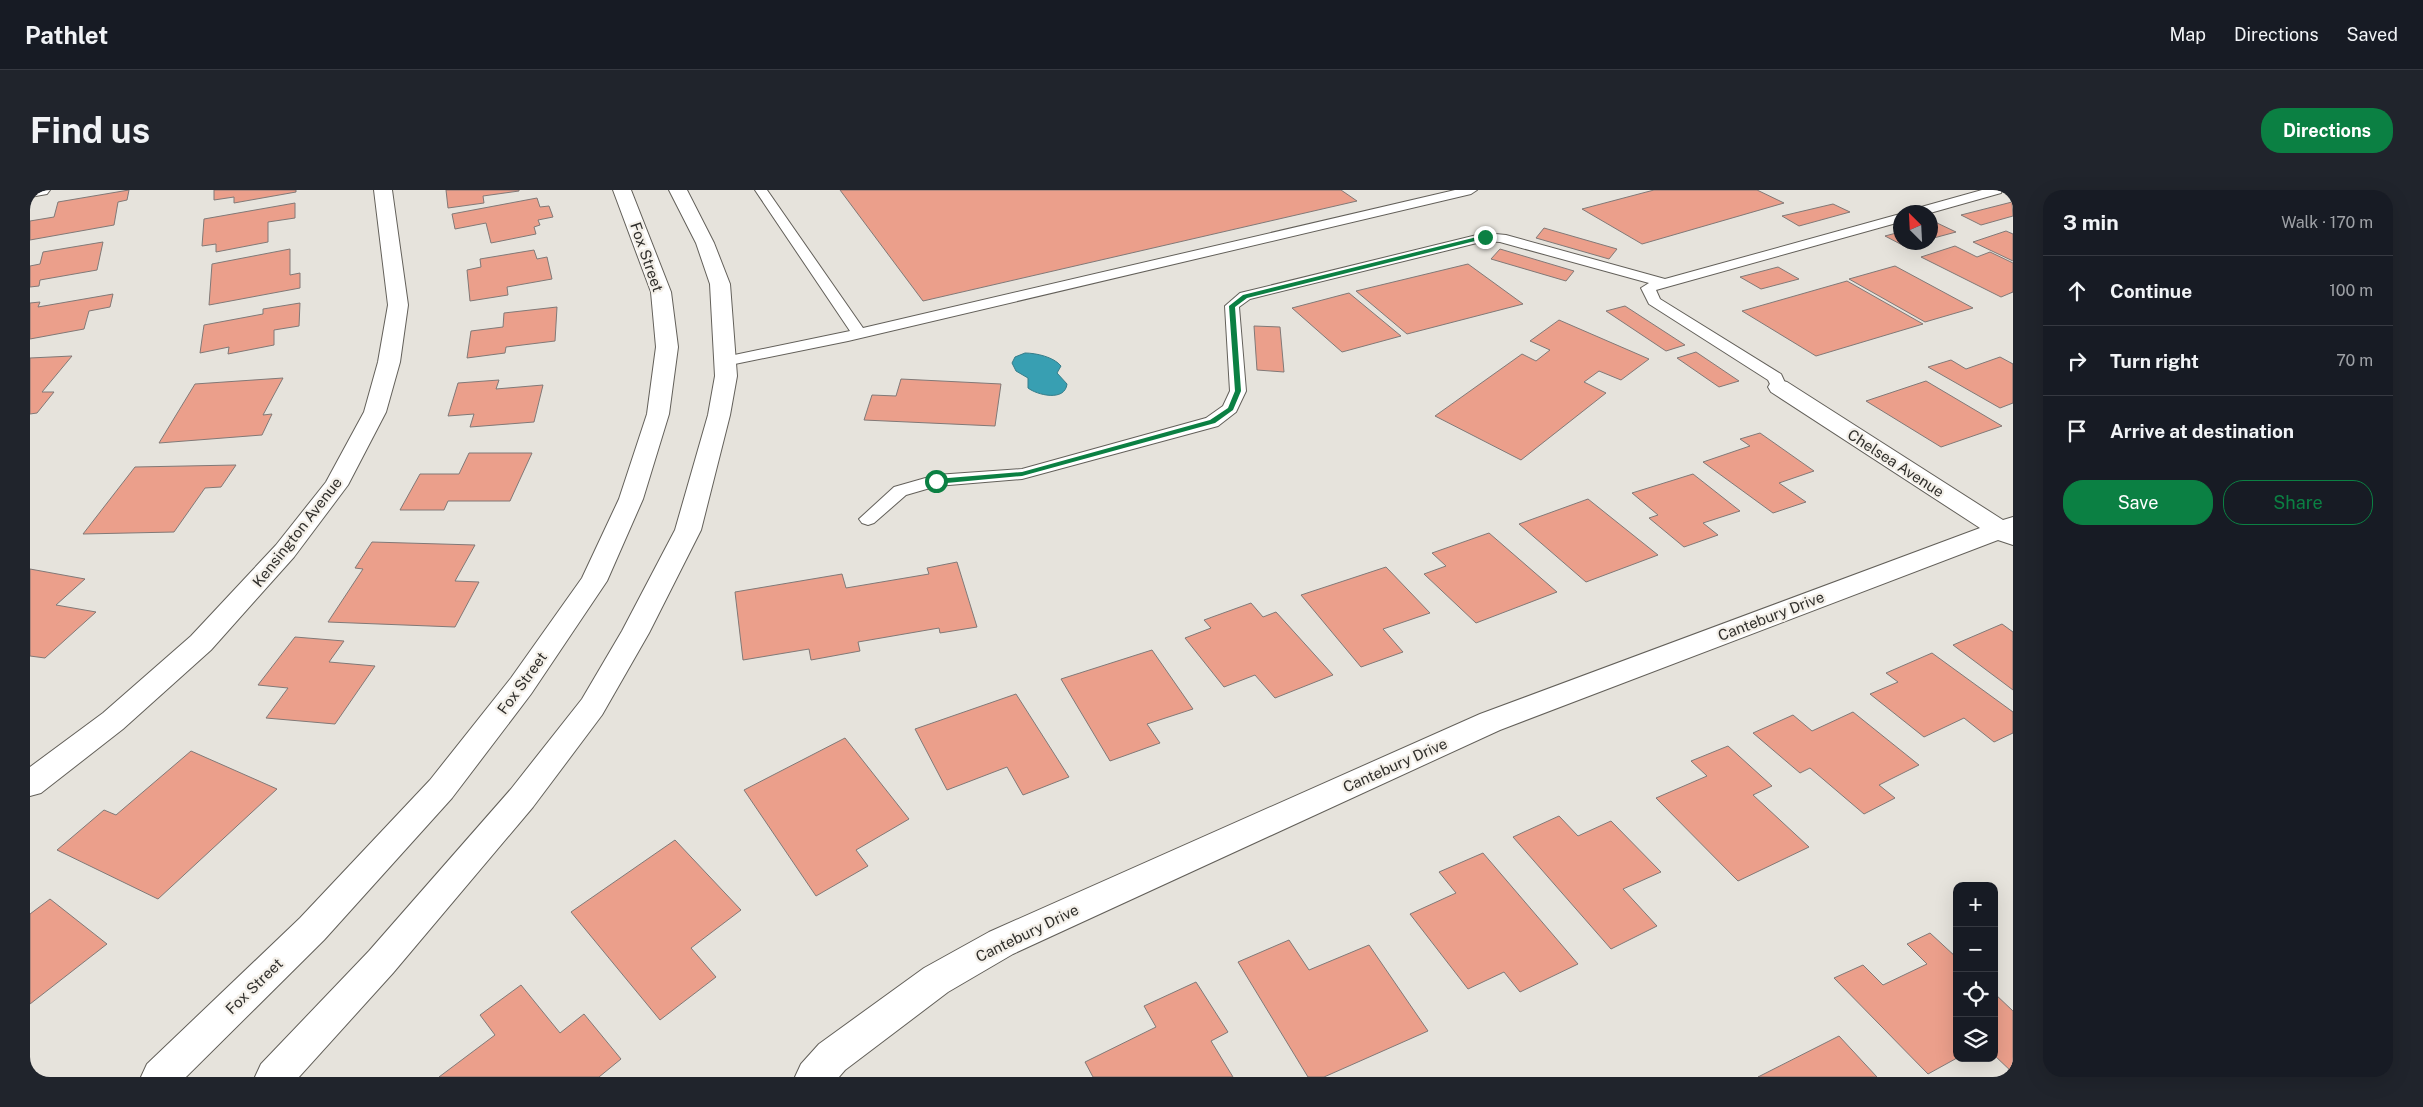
<!DOCTYPE html>
<meta charset="utf-8">
<style>
body{margin:0;font-family:"Public Sans",sans-serif;background:#20242c;color:#f1f3f6}
.controls{position:absolute;right:15px;bottom:15px;display:grid;overflow:hidden;border-radius:10px;box-shadow:0 5px 20px #0002}
.controls button{width:45px;height:45px;display:grid;place-items:center;padding:0;border:0;border-bottom:1px solid #363941;background:#171b24;color:#f1f3f6;font:25px sans-serif}
.compass{position:absolute;left:1863px;top:15px;width:45px;height:45px;border-radius:50%;background:#171b24;box-shadow:0 5px 20px #0002;rotate:336deg}
.stop{position:absolute;width:15px;height:15px;margin:-11px;border:4px solid #0b8043;border-radius:50%;background:#fff}
.stop.end{background:#0b8043;border-color:#fff;box-shadow:0 1px 5px #0008}
.list{margin:0;padding:0;list-style:none}
h2{display:flex;justify-content:space-between;align-items:center;height:65px;margin:0;padding:0 20px;font-size:21px}
h2 small{font-size:16px;font-weight:400;color:#9ea1a6}
.list li{display:grid;grid-template-columns:32px 1fr auto;gap:15px;align-items:center;box-sizing:border-box;height:70px;padding:0 20px;border-top:1px solid #363941}
.list b{display:block;font-size:19px;white-space:nowrap}
.list em{font-size:16px;font-style:normal;color:#9ea1a6}
.actions{display:flex;gap:10px;padding:15px 20px}
.actions a{flex:1;padding:11px 0;border:1px solid #0b8043;border-radius:20px;text-align:center;font-size:18px;color:#0b8043}
.actions .main{background:#0b8043;color:#fff}
.icon{flex:none;width:28px;height:28px;fill:none;stroke:currentColor;stroke-width:2;stroke-linecap:round;stroke-linejoin:round}
.map{position:relative;flex:none;width:1983px;height:887px;overflow:hidden;border-radius:20px}
header{display:flex;align-items:center;gap:30px;box-sizing:border-box;height:70px;padding:0 25px;background:#171b24;border-bottom:1px solid #363941}
header strong{font-size:24px}
nav{display:flex;gap:28px;margin-inline-start:auto;font-size:18px}
.intro{display:flex;align-items:center;justify-content:space-between;box-sizing:border-box;height:120px;padding:0 30px}
h1{margin:0;font-size:35px}
.button{padding:12px 22px;border-radius:20px;background:#0b8043;color:#fff;font-size:18px;font-weight:700}
main{display:flex;gap:30px;padding:0 30px}
aside{flex:1;background:#171b24;border-radius:20px;box-shadow:0 5px 20px #0002}
.map>svg:first-child{display:block}
.water{fill:#389fb2;stroke:#367d8a}
.building{fill:#eb9f8b;stroke:#817977}
.lines{fill:none;stroke-linecap:round;stroke-linejoin:round}
.lane-casing{stroke:#63605a;stroke-width:2}
.street-casing{stroke:#63605a;stroke-width:2}
.secondary-casing{stroke:#63605a;stroke-width:2}
.lane{fill:#fff;fill-rule:evenodd}
.street{fill:#fff;fill-rule:evenodd}
.secondary{fill:#fff;fill-rule:evenodd}
.route{fill:#0b8043}
.labels{text-anchor:middle;dominant-baseline:central;stroke-width:4.5;stroke-linejoin:round;paint-order:stroke}
.street-label{font-size:15px;fill:#302f2c;stroke:#f4f0e9}
</style>
<header>
<strong>Pathlet</strong>
<nav><a>Map</a><a>Directions</a><a>Saved</a></nav>
</header>
<div class="intro"><h1>Find us</h1><a class="button">Directions</a></div>
<main>
<div class="map">
<svg width="1983" height="887" viewBox="0 0 1983 887">
<rect width="100%" height="100%" fill="#e6e3dc"/>
<path class="water" d="M995,163c11,0 29,4 36,13l-4,7 10,11c-2,18 -30,11 -39,4v-10l-12,-7 -4,-8 3,-6z"/>
<path class="building" d="M99,0l-2,10 -9,2 -4,23 -84,15v-19l24,-4 4,-15z
M184,0h82v2l-62,11v-6l-20,3z
M416,0h73v1l-36,5 1,7 -36,5z
M810,0h501l16,11 -434,100z
M1624,0h103l27,13 -142,41 -60,-35z
M507,8l3,9 9,-1 4,11 -15,3 2,5 -6,2 2,7 -45,9 -5,-20 -31,6 -3,-15z
M1982,12l1,14 -32,9 -20,-10z
M265,13v15l-27,4v20l-52,10v-8l-14,2 2,-27z
M1803,14l17,8 -51,14 -17,-10z
M1905,32l21,10 -26,7v-16z
M1514,38l73,21 -8,10 -73,-21z
M1976,41l7,3v27l-40,-19z
M1870,42v10h20l-14,5 -21,-11z
M73,52l-6,28 -57,10 -1,6 -9,1v-21l10,-2 3,-12z
M1925,56l22,11 13,-5 23,11v29l-12,5 -80,-40z
M260,59v26l10,-2v15l-91,17 3,-41z
M1470,59l74,22 -8,10 -75,-22z
M504,60l3,9 10,-2 5,22 -45,8 1,8 -38,6 -3,-31 14,-3 -1,-8z
M1438,74l55,40 -116,30 -51,-43z
M1865,76l78,42 -48,14 -76,-43z
M1748,77l21,12 -38,10 -21,-12z
M1817,91l76,43 -107,32 -74,-45z
M1319,103l52,43 -59,16 -50,-44z
M83,104l-3,13 -21,4 -5,18 -54,10v-36l10,-1 -2,5z
M270,113l-1,23 -25,4v15l-46,9 1,-7 -29,6 4,-28 59,-11v-5z
M1595,116l60,39 -19,6 -60,-40z
M527,117l-2,34 -49,6 -1,6 -38,5 4,-27 32,-4 1,-14z
M1529,130l90,39 -28,21 -22,-9 -15,11 22,11 -85,67 -86,-44 87,-62 14,7 14,-11 -20,-9z
M1224,136l26,1 4,45 -27,-2z
M1666,162l43,29 -20,6 -42,-29z
M42,166l-30,36h12l-17,21 -7,1v-56z
M1970,167l13,7v39l-13,5 -72,-41 23,-7 15,9z
M253,188l-20,37 9,-1 -10,21 -103,8 36,-59z
M871,189l100,5 -6,42 -131,-6 8,-25 24,1z
M469,190l-3,9 47,-4 -9,37 -64,5 4,-13 -26,2 10,-33z
M1896,191l76,45 -61,21 -75,-46z
M1730,243l54,38 -35,12 27,19 -33,11 -70,-51 47,-16 -10,-7z
M439,263h63l-22,48h-62l-4,9h-44l20,-36h39z
M206,275l-15,22 -16,1 -31,44 -91,2 52,-67z
M1663,284l47,37 -37,12 15,12 -34,12 -35,-29 9,-3 -26,-22z
M1558,309l70,56 -72,27 -67,-58z
M1459,343l68,59 -81,31 -52,-49 22,-8 -14,-13z
M342,352l103,3 -20,36 24,1 -24,45 -127,-5 35,-53 -8,-1z
M927,372l20,65 -37,6 -1,-5 -81,14 2,9 -49,9 -2,-11 -66,11 -8,-68 107,-18 4,14 83,-14 -2,-6z
M1356,377l44,46 -47,16 20,23 -42,15 -60,-72z
M0,379l55,10 -29,26 40,7 -51,46 -15,-2z
M1221,413l12,14 13,-5 57,63 -58,23 -20,-23 -31,12 -39,-49 26,-10 -7,-8z
M1972,434l11,8v58l-60,-45z
M265,447l49,4 -15,21 46,4 -40,58 -69,-6 22,-30 -30,-3z
M1122,460l41,59 -46,15 13,19 -50,18 -49,-82z
M1902,463l81,59v21l-19,9 -30,-24 -40,19 -54,-43 28,-12 -12,-9z
M986,504l53,83 -46,18 -16,-28 -60,23 -32,-61z
M1823,522l66,53 -40,20 16,13 -31,16 -54,-46 -10,5 -47,-40 40,-18 19,16z
M815,548l64,81 -53,31 12,16 -52,30 -72,-106z
M1698,556l44,40 -19,9 56,52 -71,34 -82,-83 51,-22 -16,-15z
M161,561l86,38 -119,110 -101,-49 47,-40 12,5z
M1529,626l19,20 33,-15 50,51 -38,17 34,37 -46,23 -98,-112z
M645,650l66,70 -50,38 25,29 -56,43 -89,-108z
M1453,663l95,111 -58,28 -16,-20 -36,17 -58,-75 46,-21 -17,-21z
M20,709l57,45 -77,60v-90z
M1900,743l27,25v100l-29,16 -94,-96 29,-13 20,20 44,-21 -20,-20z
M1259,750l20,30 60,-25 59,86 -104,46h-16l-70,-115z
M1166,792l32,50 -17,9 22,36h-140l-8,-15 71,-35 -12,-21z
M491,795l39,48 24,-19 37,45 -22,18h-160l56,-42 -15,-20z
M1964,803l19,18v62l-19,-18z
M1809,846l38,41h-119z"/>
<g class="lines">
<defs>
<path id="lane" d="M725,0h12l96,138 592,-138h22l-6,4 -623,147 -123,25 -5,-2 -3,-3 3,-3 130,-27z
M1952,0h20l-1,3 -71,20 -18,-1 2,-3z
M1870,24v8l-244,68 4,9 121,75 6,13 -2,3h-12l-5,-10 -119,-76 -8,-16 8,-5 -149,-41 -15,-1 -235,58 -11,8 7,84 -10,21 -18,14 -196,53 -85,7 -31,9 -32,28 -6,2 -6,-2 -3,-4 35,-32 42,-12 86,-6 184,-51 17,-12 7,-15 -5,-85 15,-13 245,-60 21,2 159,44z"/>
<path id="street" d="M0,0h20l-3,4 -17,3z
M344,0h18l16,115 -8,57 -14,50 -38,73 -54,72 -83,93 -88,79 -82,64 -11,3v-29l73,-54 88,-77 85,-91 50,-63 38,-70 14,-50 10,-57z
M1749,190l8,2 216,138 10,-3v28l-15,-5 -498,190 -487,224 -65,38 -103,78 -6,7h-44l6,-13 18,-20 105,-76 65,-36 491,-218 500,-186 -209,-136 -3,-5 3,-5z"/>
<path id="secondary" d="M583,0h18l40,102 7,55 -9,67 -26,85 -36,82 -76,113 -79,104 -128,142 -138,137h-45l6,-13 153,-146 130,-138 81,-102 71,-100 37,-79 28,-85 9,-67 -5,-55z
M639,0h18l27,53 16,41 7,92 -7,39 -29,115 -52,103 -47,82 -69,92 -140,166 -94,104h-44l6,-13 108,-113 142,-162 71,-90 40,-68 53,-101 33,-115 7,-39 -5,-92 -14,-41z"/>
</defs>
<use href="#lane" class="lane-casing"/>
<use href="#street" class="street-casing"/>
<use href="#secondary" class="secondary-casing"/>
<use href="#lane" class="lane"/>
<use href="#street" class="street"/>
<use href="#secondary" class="secondary"/>
</g>
<path class="route" d="M1455,45l2,3 -240,60 -12,9 6,84 -8,19 -18,13 -193,53 -86,8 -3,-3 3,-2 86,-7 188,-52 18,-12 7,-17 -6,-85 14,-11z"/>
<g class="labels">
<g class="street-label">
<text transform="translate(617 67) rotate(71)">Fox Street</text>
<text transform="translate(1866 273) rotate(33)">Chelsea Avenue</text>
<text transform="translate(267 342) rotate(-52)">Kensington Avenue</text>
<text transform="translate(1741 426) rotate(-21)">Cantebury Drive</text>
<text transform="translate(492 493) rotate(-54)">Fox Street</text>
<text transform="translate(1365 575) rotate(-24)">Cantebury Drive</text>
<text transform="translate(997 743) rotate(-26)">Cantebury Drive</text>
<text transform="translate(224 796) rotate(-44)">Fox Street</text>
</g>
</g>
</svg>
<div class="controls">
<button>+</button>
<button>−</button>
<button><svg class="icon" aria-label="locate" viewBox="0 0 24 24"><circle cx="12" cy="12" r="6"/><path d="M12 2v4M12 18v4M2 12h4M18 12h4"/></svg></button>
<button><svg class="icon" aria-label="layers" viewBox="0 0 24 24"><path d="M12 4l9 5-9 5-9-5zM3 14l9 5 9-5"/></svg></button>
</div>
<svg class="compass" viewBox="-18 -18 36 36"><path d="M0-13l5 13h-10z" fill="#e53935"/><path d="M0 13l5-13h-10z" fill="#9ea1a6"/></svg>
<div class="stop" style="left:906px;top:291px"></div>
<div class="stop end" style="left:1455px;top:47px"></div>
</div>
<aside>
<h2>3 min<small>Walk · 170 m</small></h2>
<ul class="list">
<li><svg class="icon" aria-label="ahead" viewBox="0 0 24 24"><path d="M12 20V5M6 11l6-6 6 6"/></svg><div><b>Continue</b></div><em>100 m</em></li>
<li><svg class="icon" aria-label="right" viewBox="0 0 24 24"><path d="M7 20v-9h11M14 6l5 5-5 5"/></svg><div><b>Turn right</b></div><em>70 m</em></li>
<li><svg class="icon" aria-label="arrive" viewBox="0 0 24 24"><path d="M6 21V4h12l-3 4 3 4H6"/></svg><div><b>Arrive at destination</b></div></li>
</ul>
<div class="actions"><a class="main">Save</a><a>Share</a></div>
</aside>
</main>
